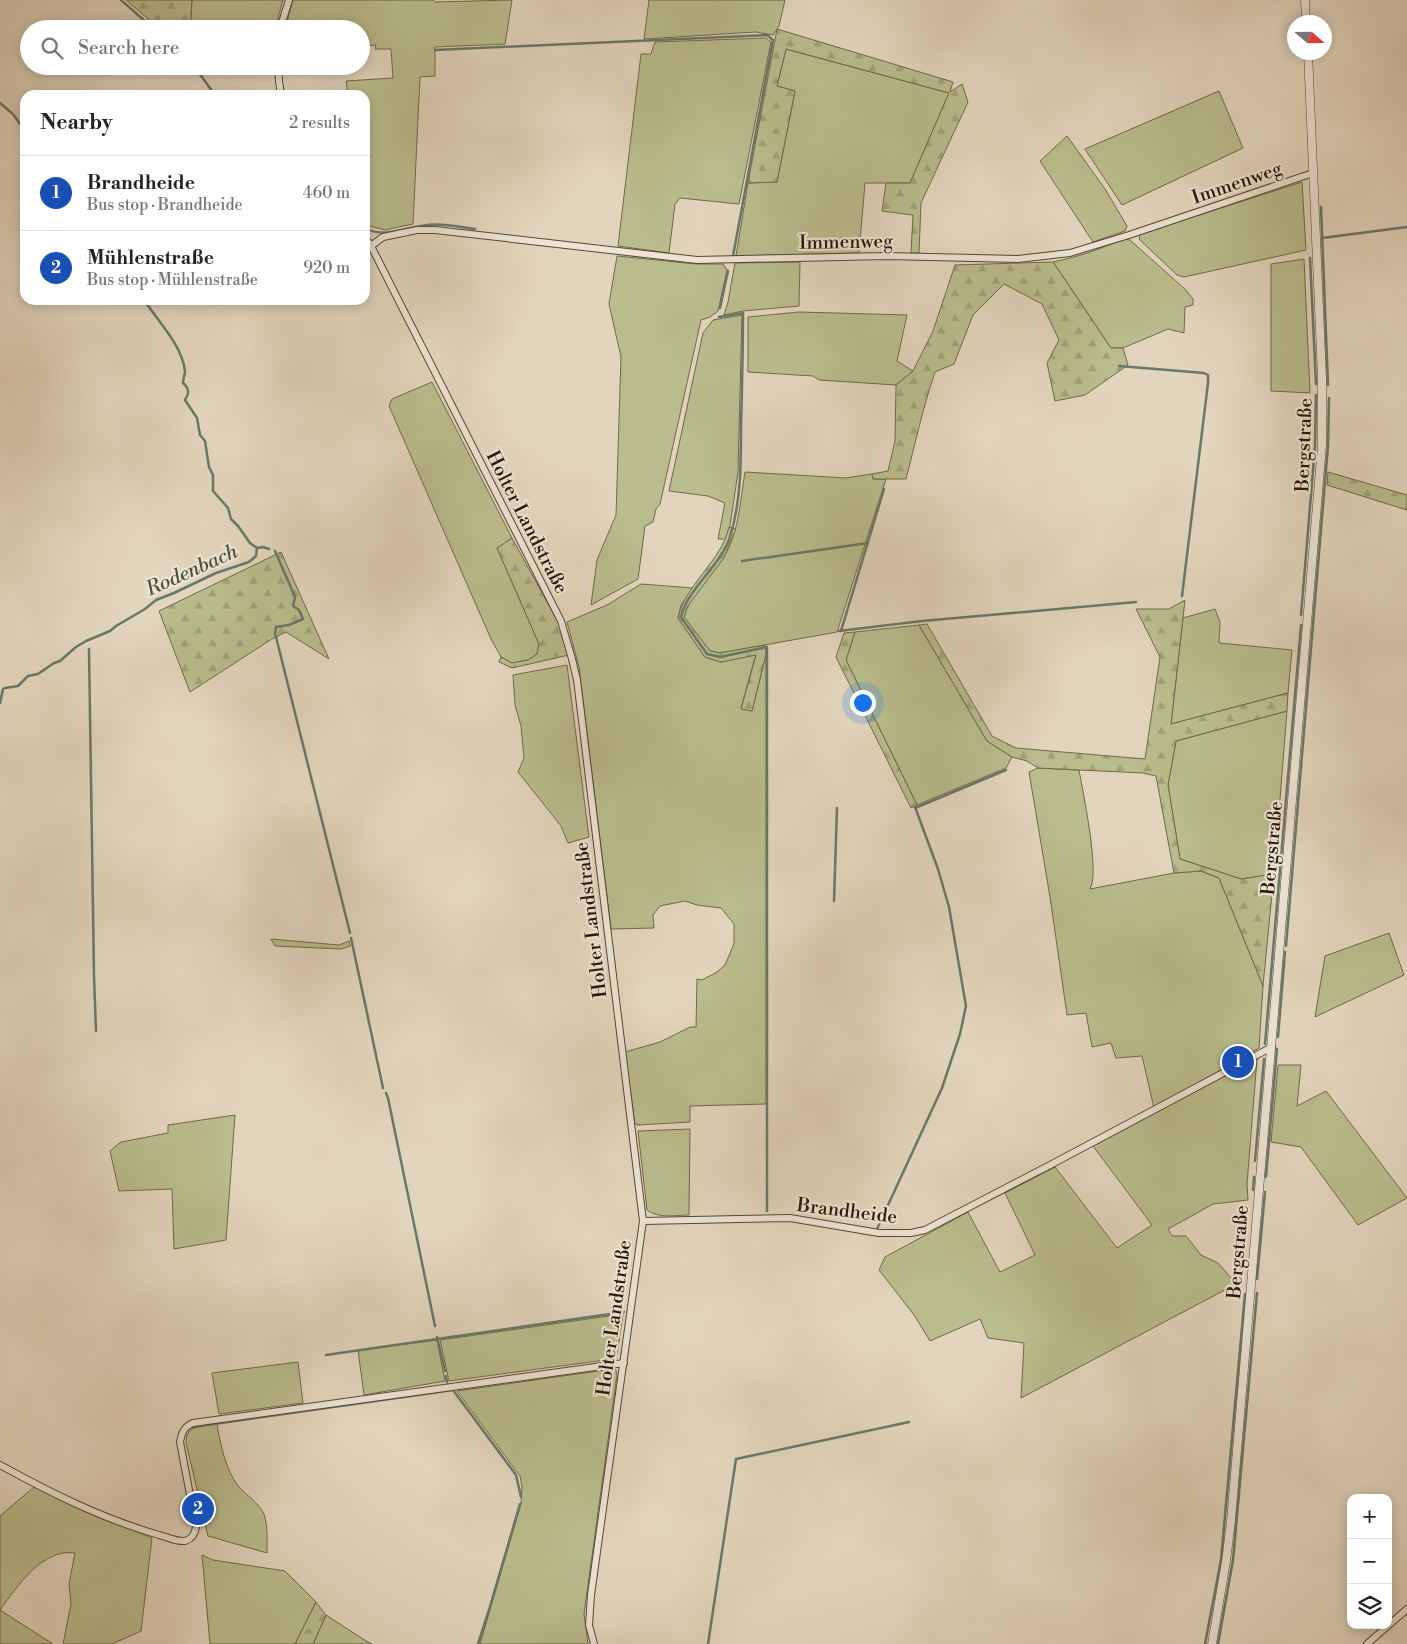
<!DOCTYPE html>
<meta charset="utf-8">
<style>
body{margin:0;font-family:"Libre Bodoni",serif;background:#f2f2f2;color:#222}
.controls{position:absolute;right:15px;bottom:15px;display:grid;overflow:hidden;border-radius:10px;box-shadow:0 2px 12px #0003}
.controls button{width:45px;height:45px;display:grid;place-items:center;padding:0;border:0;border-bottom:1px solid #e0e0e0;background:#fff;color:#222;font:25px sans-serif}
.compass{position:absolute;left:1287px;top:15px;width:45px;height:45px;border-radius:50%;background:#fff;box-shadow:0 2px 12px #0003;rotate:110deg}
.you{position:absolute;left:862px;top:702px;width:18px;height:18px;margin:-12px;border:4px solid #fff;border-radius:50%;background:#1a73e8;box-shadow:0 0 0 8px #1a73e833}
.badge{display:grid;place-items:center;width:32px;height:32px;border-radius:50%;background:#d93025;color:#fff;font-size:16px;font-weight:700}
.pin{position:absolute;translate:-50% -50%;border:2px solid #fff;box-shadow:0 1px 5px #0006}
.list{margin:0;padding:0;list-style:none}
h2{display:flex;justify-content:space-between;align-items:center;height:65px;margin:0;padding:0 20px;font-size:21px}
h2 small{font-size:16px;font-weight:400;color:#767676}
.list li{display:grid;grid-template-columns:32px 1fr auto;gap:15px;align-items:center;box-sizing:border-box;height:75px;padding:0 20px;border-top:1px solid #e0e0e0}
.list b{display:block;font-size:19px;white-space:nowrap}
.list p{margin:0;font-size:16px;white-space:nowrap;color:#767676}
.list em{font-size:16px;font-style:normal;color:#767676}
.icon{flex:none;width:28px;height:28px;fill:none;stroke:currentColor;stroke-width:2;stroke-linecap:round;stroke-linejoin:round}
.map{position:relative;flex:none;width:1407px;height:1644px;overflow:hidden}
.search{position:absolute;background:#fff;box-shadow:0 2px 12px #0003;left:20px;top:20px;width:350px;height:55px;display:flex;align-items:center;gap:12px;box-sizing:border-box;padding:0 18px;border-radius:28px;color:#767676;font-size:19px}
.panel{position:absolute;background:#fff;box-shadow:0 2px 12px #0003;left:20px;top:90px;width:350px;height:215px;border-radius:15px}
.map>svg:first-child{display:block}
.grass{fill:#b9bc8d;stroke:#6e6948}
.forest{fill:url(#forest-firs);stroke:#6e6948}
.lines{fill:none;stroke-linecap:round;stroke-linejoin:round}
.stream{stroke:#687869;stroke-width:2.5}
.minor-casing{stroke:#544632;stroke-width:8}
.tertiary-casing{stroke:#544632;stroke-width:9}
.minor{stroke:#ece4d4;stroke-width:6}
.tertiary{stroke:#ece4d4;stroke-width:8}
.labels{text-anchor:middle;dominant-baseline:central;stroke-width:4.5;stroke-linejoin:round;paint-order:stroke}
.street-label{font-size:19px;fill:#241604;stroke:#ece4d4}
.water-label{font-size:20px;font-style:italic;fill:#4c4f3f;stroke:#ece4d4}
</style>
<div class="map">
<svg width="1407" height="1644" viewBox="0 0 1407 1644">
<defs>
<pattern id="forest-firs" width="22" height="20" patternUnits="userSpaceOnUse" patternTransform="scale(1.25)"><rect width="22" height="20" fill="#b9bc8d"/><path d="M5 1l3.5 6h-7zM16 11l3.5 6h-7z" fill="#9fa178"/></pattern>
</defs>
<rect width="100%" height="100%" fill="#e2d5bd"/>
<filter id="stains"><feTurbulence type="fractalNoise" baseFrequency=".004" numOctaves="4"/><feColorMatrix values="0 0 0 0 .2 0 0 0 0 .09 0 0 0 0 .02 0 0 0 .5 -.17"/></filter>
<radialGradient id="worn" r=".72"><stop offset=".6" stop-color="#630" stop-opacity="0"/><stop offset="1" stop-color="#630" stop-opacity=".3"/></radialGradient>
<path class="grass" d="M192,0h91l-8,29h-85z
M293,0h140l2,2 77,-2 -7,44 -70,3v29l-15,1 -7,147 -28,6 -20,-5v-130h-17l-2,-14 47,-3 -2,-29h-16l1,-4 -15,1v-17h-76z
M649,0h136l-6,26 -6,9 -17,-3 -112,7z
M766,38l5,4 -32,162 -59,-6 -5,6 -6,49 -51,-7 23,-192h10l4,-12z
M786,49l163,44 -39,90h-45l-6,70 -123,3 12,-73 29,-1 18,-91 -18,-5z
M1219,91l24,57 -121,57 -37,-56z
M1067,136l38,53 22,37 -2,5 -32,11 -53,-81z
M1302,182l4,68 -122,27 -7,-2 -38,-36 1,-5z
M1122,239l8,1 56,50 7,9v6l-8,2 -1,26 -16,-4 -45,19h-12l-58,-86c24,-5 46,-12 69,-23z
M617,256l79,8h27l4,6 -9,41 -8,6 -9,3 -41,184 -4,5 -3,13 -8,4 -7,53 -47,26 6,-45 19,-45 5,-158 -12,-53z
M1304,259l6,134 -39,-2v-127z
M800,262l-1,44 -56,5 -19,4 4,-13 7,-39z
M799,312l108,3 -10,46 16,10 -17,14 -77,-5 -6,-4 -65,-4v-55z
M742,315l-4,157 -8,54 -1,1 -3,12h-8l7,-36 -17,-7 -39,-5 34,-158 10,-13z
M432,382l80,156 -15,10 42,96 -2,10 -9,6 -16,3 -11,-6 -10,-18 -102,-233 3,-7z
M745,472l101,6 26,-4 1,5h13l-49,153 -117,21 -10,-2 -26,-33c5,-23 25,-39 38,-58 17,-26 18,-58 23,-88z
M641,584l52,4 -12,17 -3,13 27,39 16,5 35,-8 -15,54 11,3 14,-57v450l-76,2v16l-52,3 -3,-1 -10,-72 35,-10 30,-15h6l1,-48 5,1 15,-8 8,-7 9,-21v-20l-13,-16 -24,-3 -12,-4 -25,5 -7,9 1,13 -43,1 -32,-262 -12,-45 40,-17z
M1215,609l5,13 -1,21 73,7 -4,43 -117,31 12,-106z
M919,625l68,116 25,16 -6,11 -89,37 -71,-145 9,-28z
M567,665l22,172 -21,6 -7,-17 -43,-54 6,-14 -3,-32 -6,-21 -2,-30z
M1287,711l-13,163 -33,5 -61,-20 -12,-74 8,-44z
M1038,768l41,2c4,23 21,102 11,119l84,-16 27,-2 18,7 44,108 -4,62 -105,60 -12,-52 -26,2 -5,-15 -19,4 -6,-34 -19,2 -17,-118 -21,-125z
M1389,933l15,42 -89,42 10,-61z
M271,939l68,6 10,-4 1,5 -9,3 -66,-3z
M1257,1059l-10,125 1,16 -35,4 -45,25 4,7h14l15,19 17,8 18,21 -215,114 3,-55 -36,-5 -8,-19 -50,22 -16,-26 -35,-45 6,-13 83,-45 32,60 35,-17 -30,-62 50,-26 62,81 35,-23 -59,-79z
M1278,1065h23l-4,41 29,-15 81,107 -49,27 -57,-78 -30,-5z
M235,1115l-9,125 -52,9 -2,-60 -53,2 -9,-40 11,-9 47,-9v-8z
M690,1129l-1,86c-14,0 -30,4 -42,-5l-9,-79z
M623,1314l-6,41 -4,4 -164,22 -9,-41z
M437,1340l8,41 -81,14 -6,-45z
M298,1362l5,41 -84,11 -7,-41z
M612,1369l4,1 1,5 -33,239 4,30h-108l41,-140 1,-17 -2,-11 -63,-85z
M217,1424c3,20 9,46 21,62 8,9 21,17 26,28 4,12 3,27 3,39l-59,-17 -22,-93 1,-9 6,-6z
M34,1487l118,51 -11,93 -29,13h-49l8,-40 -2,-20 6,-31c-33,-5 -58,34 -75,57l53,34h-53v-128z
M202,1555l11,5 72,11 31,31 -21,42h-85z
M326,1615l40,26 6,3h-59z"/>
<path class="forest" d="M126,0h66l-2,29h-30z
M777,29l176,53 -3,10 12,-8 6,18 -47,101 -2,50h-8l2,-38 -31,-4 4,-28h24l39,-90 -163,-44 -9,37 18,5 -18,91 -29,1z
M1053,262l58,86h12l5,17 -43,30 -30,6 -8,-38 12,-23 -17,-36 -38,-20 -31,31 -19,49 -19,8c-12,35 -20,72 -29,107h-33l-1,-5 16,-3 7,-30 1,-56 17,-14 20,-40 22,-66z
M1328,472l79,23v15l-80,-25z
M729,527l7,2 -13,30 -36,48 -3,10 26,34 10,2 45,-8 1,9 -14,57 -11,-2 15,-54 -35,7 -16,-5 -27,-39c8,-35 43,-56 51,-91z
M512,538l46,84 11,33 -57,13 -13,-6 2,-5 11,6 16,-3 9,-6 2,-10 -42,-96z
M281,552l48,107 -43,-27 -14,7 -82,53 -31,-81z
M1185,600l-14,124 117,-31 -1,18 -111,30 -8,44 12,74 61,20 33,-5 -11,112 -44,-108 -18,-7 -27,2 -18,-97 -13,-3 -105,-5 -11,-7 -15,-4 -25,-16 -68,-116 8,-1 65,112 24,12 129,11 15,-102 -24,-48h33z
M855,632l-9,28 71,145 -6,3 -75,-151 8,-24z
M316,1602l10,13 -13,29h-18z"/>
<g class="lines">
<path class="stream" d="M121,0l33,29
M435,50l332,-15 6,5 -40,216
M194,66l21,29
M0,103l13,11 12,17
M1321,207l7,178
M365,228c19,11 42,-1 62,-3 16,-2 32,2 48,4
M1322,238l85,-11
M1310,258l6,126
M144,300c14,21 38,45 41,71 0,4 -2,8 -2,12 6,5 7,10 2,17l12,18 3,17 5,6 4,26 4,8v16l15,17 3,11 7,7 12,17 7,5
M720,308l8,-37
M719,317l24,-4c0,38 -1,76 -2,114 0,36 0,75 -11,110 -10,30 -43,52 -49,80l26,37 13,3 47,-10v564
M1119,366l85,7 4,2v8l-26,213
M257,548l6,-1 6,2
M275,551l20,46 -2,9 6,4 4,9 -14,6 -13,2 -1,6 75,300
M742,561l126,-18
M1301,615l14,-169 1,-51
M839,631l83,-10 214,-19
M841,631l43,-142
M89,649l5,327 2,55
M0,703l3,-14 2,-1 13,-2 10,-10 10,-2 16,-11 6,-2 16,-14 10,-6 24,-10 6,-5 29,-17 11,-9 18,-7 42,-20 33,-11 7,-6 1,-8
M915,808l91,-38
M834,901l3,-93
M351,938l32,150
M1286,946l42,-500 1,-48
M1278,1037l7,-85
M1265,1044l36,-419
M386,1093l2,5 47,228
M1255,1161l9,-102
M1266,1177l11,-128
M1253,1190l1,-13
M877,1229l65,-141 18,-54 6,-28 -17,-99 -11,-38 -23,-62
M1257,1279l8,-87
M437,1337l8,34
M326,1355l298,-43
M446,1376l1,6
M453,1390l63,85 5,22
M193,1427l260,-37
M478,1644l11,-34 31,-106
M708,1644l28,-185 173,-37
M1205,1644l16,-84 24,-266
M1218,1644l15,-84 24,-267"/>
<defs>
<path id="minor" d="M280,29l9,-29
M278,66l1,15 2,14
M365,237l6,9 190,375 11,38 5,21 66,541 -52,374 -2,30 5,19
M371,246l12,-9 34,-7h18l262,30 189,-4 132,3 52,-6 59,-18 184,-62
M643,1221l147,-3 89,15h32l14,-3 129,-67 218,-116
M0,1465c51,28 103,54 159,70 8,2 18,7 26,6 7,-2 10,-7 11,-14l-16,-85c2,-10 4,-15 13,-19l431,-60
M1367,1644l40,-35"/>
<path id="tertiary" d="M1305,0l1,22
M1212,1644l14,-83 5,-40 91,-1075v-69l-14,-325"/>
</defs>
<use href="#minor" class="minor-casing"/>
<use href="#tertiary" class="tertiary-casing"/>
<use href="#minor" class="minor"/>
<use href="#tertiary" class="tertiary"/>
</g>
<g class="labels">
<g class="street-label">
<text transform="translate(1237 183) rotate(-19)">Immenweg</text>
<text transform="translate(846 242) rotate(-1)">Immenweg</text>
<text transform="translate(1304 445) rotate(-88)">Bergstraße</text>
<text transform="translate(527 522) rotate(63)">Holter Landstraße</text>
<text transform="translate(1272 848) rotate(-85)">Bergstraße</text>
<text transform="translate(591 920) rotate(-97)">Holter Landstraße</text>
<text transform="translate(847 1211) rotate(7)">Brandheide</text>
<text transform="translate(1238 1252) rotate(-85)">Bergstraße</text>
<text transform="translate(614 1318) rotate(-82)">Holter Landstraße</text>
</g>
<g class="water-label">
<text transform="translate(192 571) rotate(-24)">Rodenbach</text>
</g>
</g>
<rect width="100%" height="100%" filter="url(#stains)"/>
<rect width="100%" height="100%" fill="url(#worn)"/>
</svg>
<div class="controls">
<button>+</button>
<button>−</button>
<button><svg class="icon" aria-label="layers" viewBox="0 0 24 24"><path d="M12 4l9 5-9 5-9-5zM3 14l9 5 9-5"/></svg></button>
</div>
<svg class="compass" viewBox="-18 -18 36 36"><path d="M0-13l5 13h-10z" fill="#e53935"/><path d="M0 13l5-13h-10z" fill="#767676"/></svg>
<div class="you"></div>
<div class="pin badge" style="left:1238px;top:1062px;background:#1a4fb4">1</div>
<div class="pin badge" style="left:198px;top:1509px;background:#1a4fb4">2</div>
<div class="search"><svg class="icon" aria-label="search" viewBox="0 0 24 24"><circle cx="10" cy="10" r="6"/><path d="M15 15l6 6"/></svg>Search here</div>
<section class="panel">
<h2>Nearby<small>2 results</small></h2>
<ul class="list">
<li><span class="badge" style="background:#1a4fb4">1</span><div><b>Brandheide</b><p>Bus stop · Brandheide</p></div><em>460 m</em></li>
<li><span class="badge" style="background:#1a4fb4">2</span><div><b>Mühlenstraße</b><p>Bus stop · Mühlenstraße</p></div><em>920 m</em></li>
</ul>
</section>
</div>
